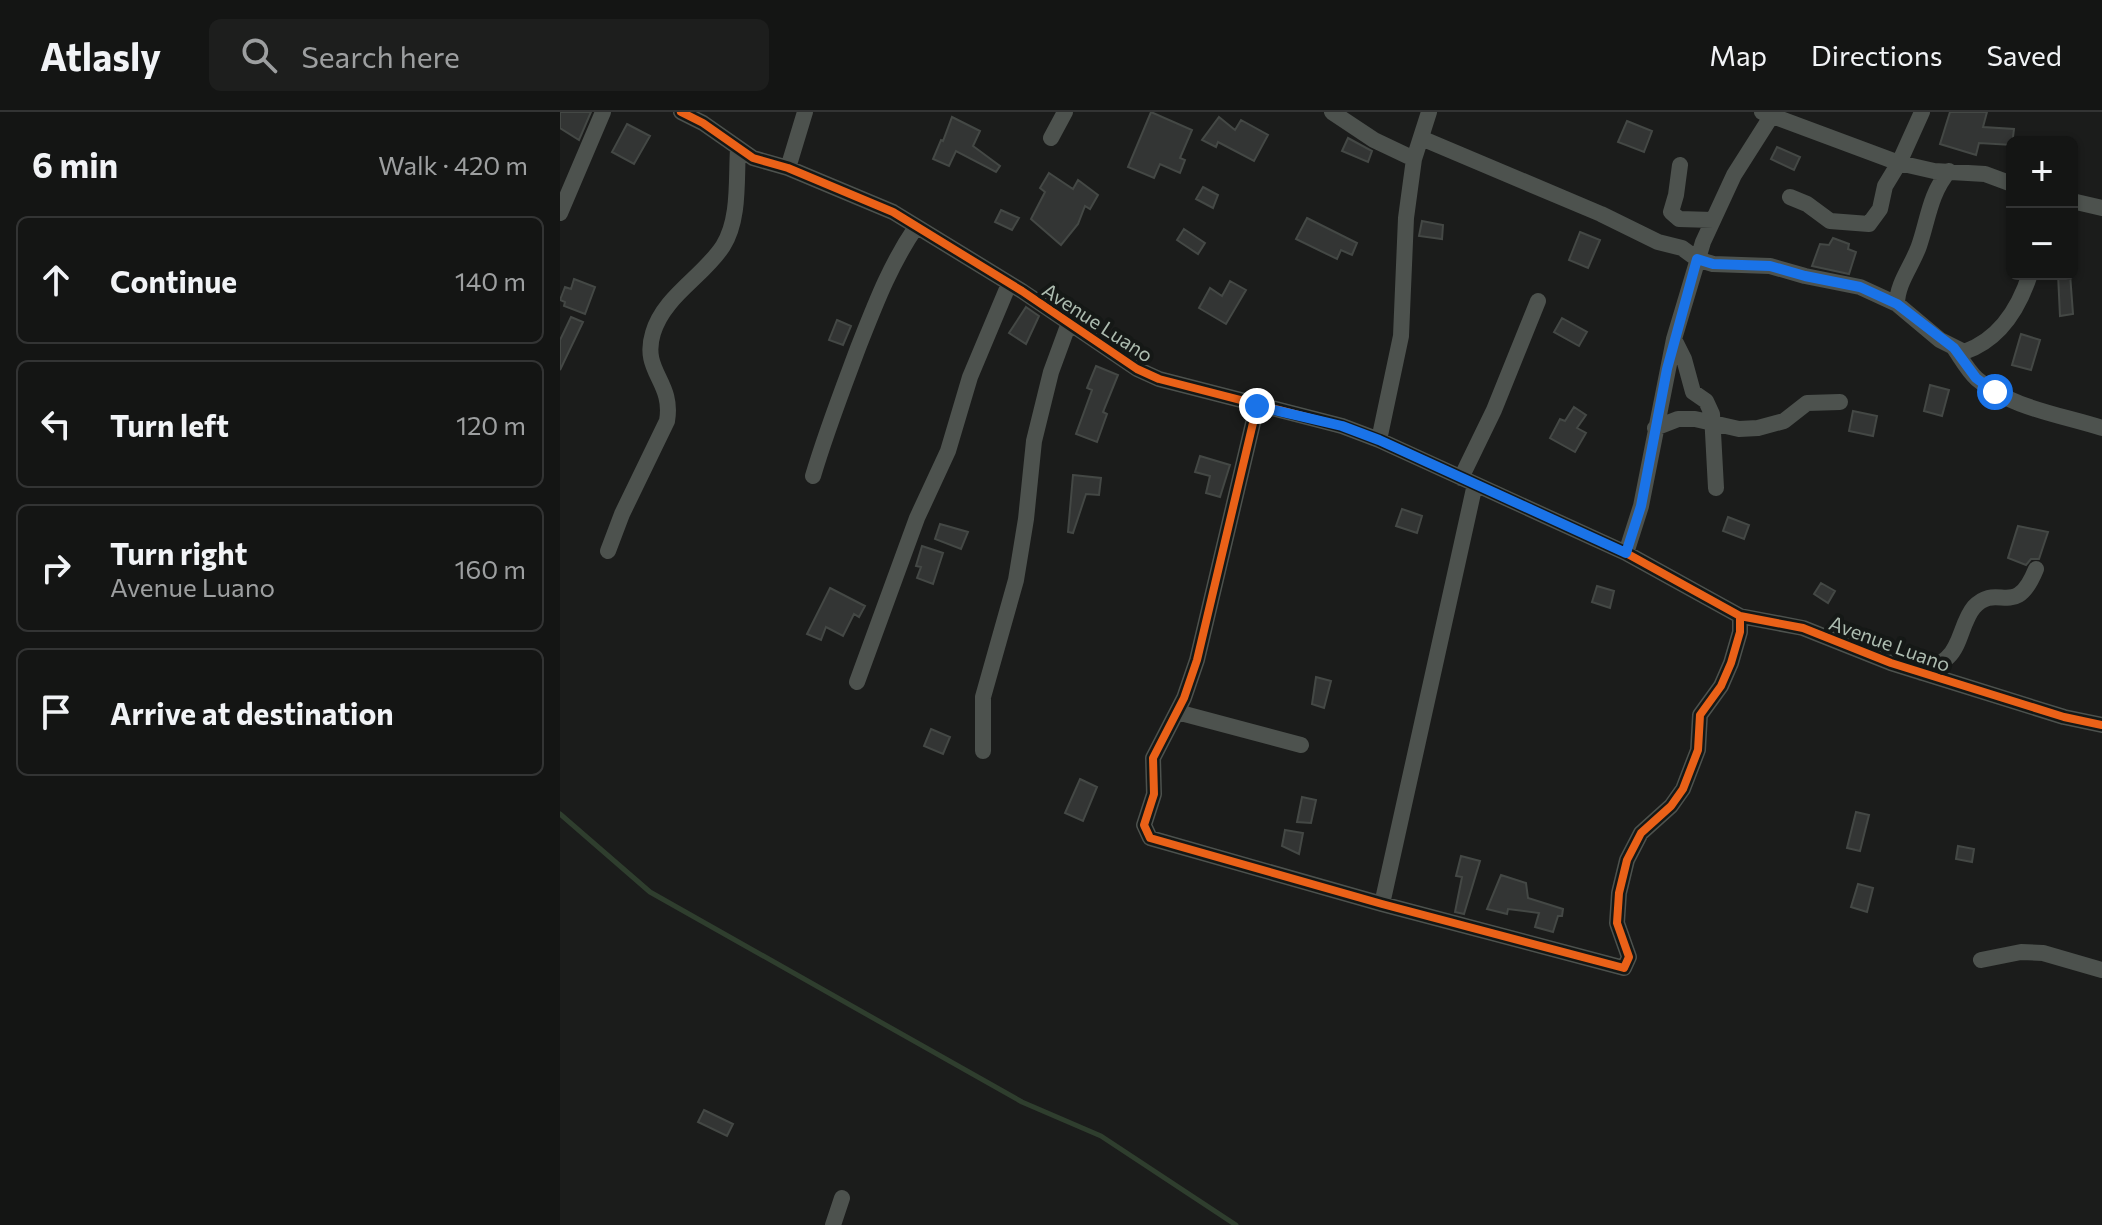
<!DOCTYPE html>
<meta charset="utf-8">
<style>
body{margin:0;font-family:Commissioner,sans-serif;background:#1d1e1d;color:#f1f3f6}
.controls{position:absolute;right:24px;top:24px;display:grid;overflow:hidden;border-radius:12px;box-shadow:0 2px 6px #0004}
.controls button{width:72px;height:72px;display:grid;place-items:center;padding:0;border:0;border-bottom:2px solid #333434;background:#141514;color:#f1f3f6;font:40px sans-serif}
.stop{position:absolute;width:24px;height:24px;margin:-18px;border:6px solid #1a73e8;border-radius:50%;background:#fff}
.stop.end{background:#1a73e8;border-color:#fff;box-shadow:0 2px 8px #0008}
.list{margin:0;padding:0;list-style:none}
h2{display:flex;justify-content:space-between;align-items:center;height:104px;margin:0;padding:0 32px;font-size:34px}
h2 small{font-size:26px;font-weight:400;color:#9d9fa0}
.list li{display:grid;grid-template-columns:52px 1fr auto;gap:24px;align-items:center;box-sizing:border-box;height:128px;margin:0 16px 16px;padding:0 16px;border:2px solid #333434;border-radius:12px}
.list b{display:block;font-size:30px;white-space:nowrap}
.list p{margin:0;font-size:26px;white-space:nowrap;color:#9d9fa0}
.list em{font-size:26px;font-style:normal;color:#9d9fa0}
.icon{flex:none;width:44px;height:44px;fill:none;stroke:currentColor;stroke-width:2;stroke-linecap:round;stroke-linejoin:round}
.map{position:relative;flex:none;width:1542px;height:1113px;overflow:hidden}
header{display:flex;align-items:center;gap:48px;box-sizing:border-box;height:112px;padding:0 40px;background:#141514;border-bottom:2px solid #333434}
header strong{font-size:38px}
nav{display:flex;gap:44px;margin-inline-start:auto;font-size:28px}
.search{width:560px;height:72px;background:#1d1e1d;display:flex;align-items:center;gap:20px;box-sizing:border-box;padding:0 28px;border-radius:12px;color:#9d9fa0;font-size:30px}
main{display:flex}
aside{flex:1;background:#141514}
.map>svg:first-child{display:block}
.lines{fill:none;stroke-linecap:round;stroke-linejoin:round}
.stream{stroke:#2f3e2e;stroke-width:5}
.building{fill:#333534;stroke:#444845;stroke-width:2}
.street{stroke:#4d524e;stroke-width:16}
.cycleway-casing{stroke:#151816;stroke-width:13}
.cycleway{stroke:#ea6118;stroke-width:8}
.route{stroke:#1a73e8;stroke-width:10}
.labels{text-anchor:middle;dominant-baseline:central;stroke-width:8;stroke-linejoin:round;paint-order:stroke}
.street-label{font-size:20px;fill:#adbcb0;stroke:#151816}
</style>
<header>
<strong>Atlasly</strong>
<div class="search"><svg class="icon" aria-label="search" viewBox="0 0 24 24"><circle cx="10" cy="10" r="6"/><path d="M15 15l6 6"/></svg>Search here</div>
<nav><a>Map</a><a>Directions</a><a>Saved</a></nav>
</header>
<main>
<aside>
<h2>6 min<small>Walk · 420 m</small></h2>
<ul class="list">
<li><svg class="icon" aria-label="ahead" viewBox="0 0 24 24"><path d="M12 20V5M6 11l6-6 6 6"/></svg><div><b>Continue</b></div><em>140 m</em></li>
<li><svg class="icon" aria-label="left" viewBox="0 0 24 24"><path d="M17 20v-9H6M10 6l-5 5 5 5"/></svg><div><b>Turn left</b></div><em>120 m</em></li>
<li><svg class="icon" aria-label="right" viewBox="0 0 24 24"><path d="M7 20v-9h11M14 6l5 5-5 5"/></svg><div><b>Turn right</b><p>Avenue Luano</p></div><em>160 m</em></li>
<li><svg class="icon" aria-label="arrive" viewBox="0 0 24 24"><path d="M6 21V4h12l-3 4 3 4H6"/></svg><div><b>Arrive at destination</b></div></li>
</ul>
</aside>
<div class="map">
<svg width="1542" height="1113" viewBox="0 0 1542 1113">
<rect width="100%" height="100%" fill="#1b1c1b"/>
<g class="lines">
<path class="stream" d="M0,702l90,78 372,210 79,34 135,89"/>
</g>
<path class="building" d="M0,0h31l-12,28 -19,-12z
M591,0l41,18 -12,28 5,2 -5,13 -20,-9 -6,14 -26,-11z
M1390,0h37l-4,15 31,2 -2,16 -33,-2 -3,12 -36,-11z
M392,5l28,14 -7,15 27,20 -4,6 -40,-21 -7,15 -16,-7 8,-19 2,1z
M659,5l16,13 6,-10 27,15 -14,26 -36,-19 -2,5 -14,-7z
M1067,9l25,10 -8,21 -26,-10z
M67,12l23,12 -16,28 -22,-12z
M788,26l24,13 -4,11 -26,-11z
M1217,35l23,10 -6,13 -23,-11z
M489,61l24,16 5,-9 20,15 -8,14 -5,-3 -7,18 -17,21 -30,-26 14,-27 -5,-4z
M643,75l15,8 -5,13 -17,-9z
M441,98l18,8 -7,12 -17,-8z
M747,106l50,25 -5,12 -11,-5 -4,9 -41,-20z
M862,109l21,4 -1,14 -23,-3z
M624,117l21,14 -7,11 -21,-14z
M1020,120l20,8 -12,28 -19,-8z
M1273,126l16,6 -1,5 8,3 -7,22 -37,-8 8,-22 9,1z
M1498,162h12l3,40 -13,2z
M14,167l21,8 -10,27 -21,-8 1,-4 -5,-2 5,-13 6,2z
M670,169l16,9 -20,34 -27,-16 11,-20 12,8z
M466,195l13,9 -13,28 -17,-11z
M11,205l12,5 -23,48v-30z
M1002,206l25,14 -8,14 -25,-14z
M277,208l14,6 -8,19 -14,-5z
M1461,222l19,6 -9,30 -19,-5z
M536,254l22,9 -15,37 4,2 -10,28 -21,-8 16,-44 -5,-2z
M1370,273l19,5 -7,26 -18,-5z
M1014,295l12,8 -9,13 9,5 -11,19 -25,-14 10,-19 5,2z
M1293,299l24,5 -4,20 -24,-5z
M640,344l30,9 -10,32 -14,-4 4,-17 -15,-4z
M513,363l28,3 -2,17 -13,-1 -13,39 -5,-1z
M842,397l20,7 -5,17 -21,-7z
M1168,405l21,8 -5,14 -21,-8z
M380,412l28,8 -7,17 -26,-10z
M1458,414l30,6 -9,27h-8l-5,6 -18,-7z
M362,434l21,7 -10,31 -16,-6 4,-11 -5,-1z
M1261,471l14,8 -7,12 -14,-9z
M1037,474l17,5 -4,17 -18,-6z
M270,476l35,18 -6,11 -5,-3 -11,22 -17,-9 -5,13 -14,-6z
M756,565l15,4 -7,27 -12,-4z
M371,617l19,8 -7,17 -19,-8z
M520,667l17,8 -14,34 -18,-8z
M742,685l14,3 -5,23 -14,-1z
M1296,700l13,3 -9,36 -13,-3z
M725,718l18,3 -4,21 -17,-8z
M1398,734l16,3 -2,13 -16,-3z
M901,744l19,5 -16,53 -9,-2 7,-35 -6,-1z
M941,763l25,8 2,15 35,11 -1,7h-4l-5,16 -18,-5 4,-14 -31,-4 -1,5 -20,-5z
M1298,772l15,4 -6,24 -16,-5z
M144,998l29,14 -6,12 -29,-14z"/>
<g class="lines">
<path class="street" d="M121,0l22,11 50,35 35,10 105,44 129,79 115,78 22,10 183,47 37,14 247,113 114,63 63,12 88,35 173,54 38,8
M772,0l42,28 40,19
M1202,0l137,51 35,8 51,3 27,10
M491,26l14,-26
M861,26l180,76 57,28 24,6 15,11 16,5 57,2 35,10 55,11 37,17 43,36 24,12c35,-12 55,-44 66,-78
M1120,53l-4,30 -5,17 8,7 34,1
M228,56l17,-56
M1230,85l17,7 23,17 39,3 11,-15 5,-23 14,-23 23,-51
M1512,89l30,7
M0,101l43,-101
M1337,192c0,-21 15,-38 22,-58 9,-26 11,-53 30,-75
M1114,227l10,20 9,33 13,9 6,13 4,74
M1394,236c7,10 14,23 23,31 33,29 85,36 125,49
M697,294l-60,254 -13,38 -31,60 1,36 -10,31 6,13 232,66 242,64 5,-11 -12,-34 2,-30 8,-33 14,-27 30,-27 12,-17 15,-39 2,-35 21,-29 10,-23 9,-31v-16
M1095,316l23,-9h17l44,10 19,-1 26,-7 23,-18 33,-1
M819,328l22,-104 5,-118 8,-59 15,-47
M253,364c13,-44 29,-85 45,-128 17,-43 32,-83 58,-121
M901,366l33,-68 44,-109
M48,439l14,-37 45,-93c7,-40 -26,-49 -14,-88 11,-37 50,-56 70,-87 17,-27 13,-67 15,-97
M1066,441l15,-47 33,-167 29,-97 31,-67 40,-63
M1362,561c8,-7 19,-8 26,-16 13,-12 14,-36 26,-50 24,-26 41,14 62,-38
M297,570l60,-164 31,-67 22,-74 39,-93
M617,600l124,33
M423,639v-54l33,-117 10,-61 8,-78 17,-69 18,-49
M822,792l93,-420
M1421,848l40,-8 22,1 59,17
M273,1113l9,-27"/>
<defs>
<path id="cycleway" d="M121,0l22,11 50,35 35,10 105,44 129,79 115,78 22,10 183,47 37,14 247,113 114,63 63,12 88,35 173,54 38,8
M697,294l-60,254 -13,38 -31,60 1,36 -10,31 6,13 232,66 242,64 5,-11 -12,-34 2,-30 8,-33 14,-27 30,-27 12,-17 15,-39 2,-35 21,-29 10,-23 9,-31v-16"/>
</defs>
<use href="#cycleway" class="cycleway-casing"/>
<use href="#cycleway" class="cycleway"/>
</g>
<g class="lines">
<path class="route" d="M697,294l85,20 37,14 247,113 15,-47 26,-137 30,-110 16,5 57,2 35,10 55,11 37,17 57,44 22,30 19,14"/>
</g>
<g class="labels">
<g class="street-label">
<text transform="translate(538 210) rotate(33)">Avenue Luano</text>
<text transform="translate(1330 531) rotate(20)">Avenue Luano</text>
</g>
</g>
</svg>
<div class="controls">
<button>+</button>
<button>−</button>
</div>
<div class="stop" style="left:1435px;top:280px"></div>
<div class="stop end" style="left:697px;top:294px"></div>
</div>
</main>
